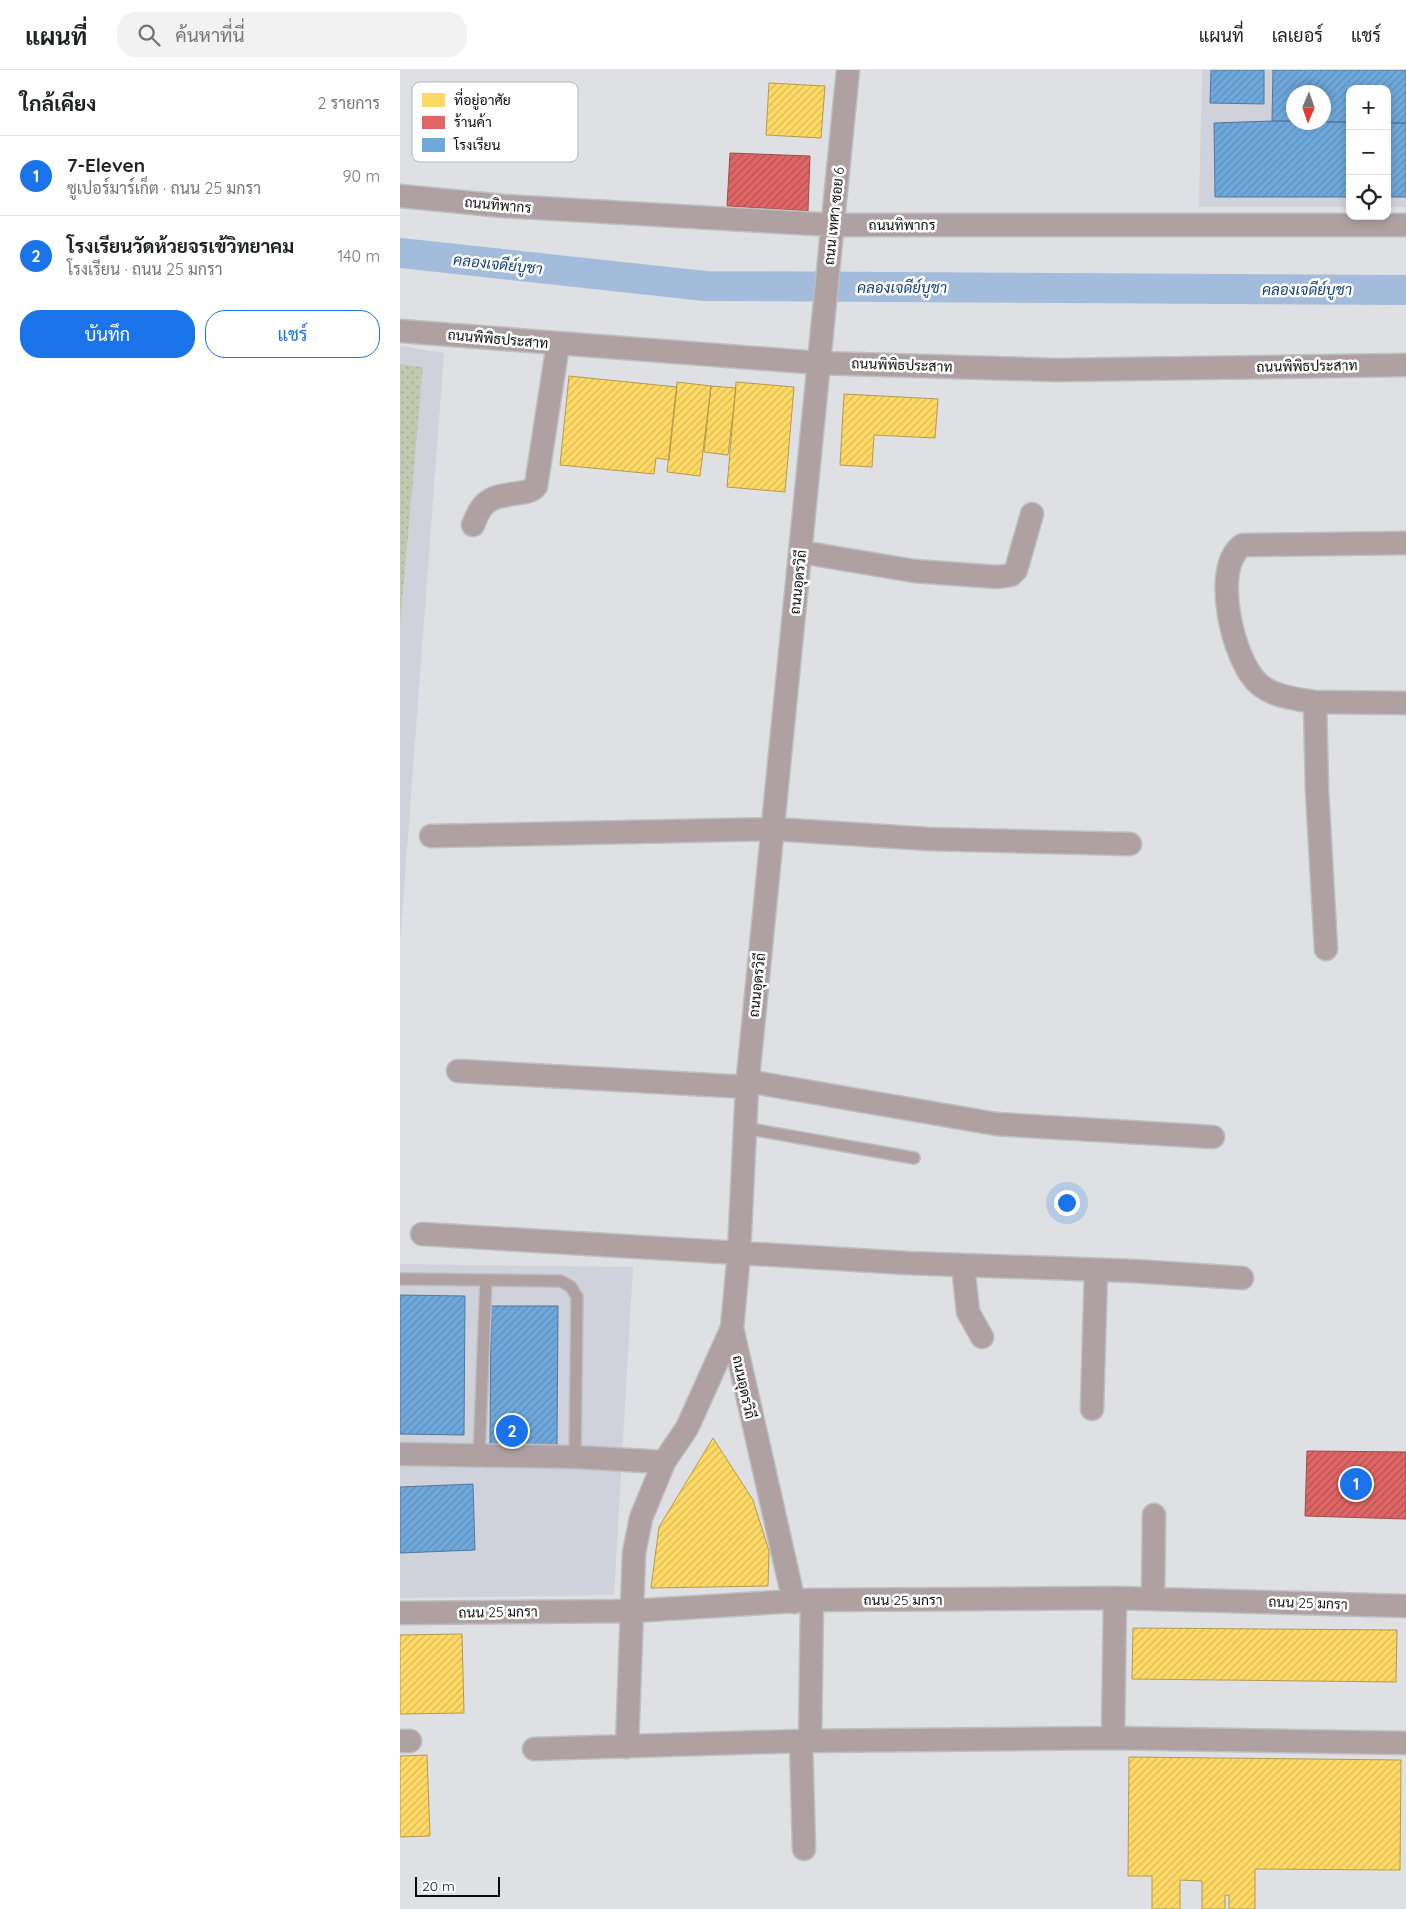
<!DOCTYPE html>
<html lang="th">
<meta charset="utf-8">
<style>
body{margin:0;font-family:Quicksand,Sarabun,sans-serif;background:#f2f2f2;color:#202124}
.controls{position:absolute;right:15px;top:15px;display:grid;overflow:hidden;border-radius:10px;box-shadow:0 2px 8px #0003}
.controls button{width:45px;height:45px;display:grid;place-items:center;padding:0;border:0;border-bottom:1px solid #e0e0e0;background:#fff;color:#202124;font:25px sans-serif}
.compass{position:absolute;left:886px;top:15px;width:45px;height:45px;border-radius:50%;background:#fff;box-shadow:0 2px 8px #0003;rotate:182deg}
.scale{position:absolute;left:15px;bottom:12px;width:85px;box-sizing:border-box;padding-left:5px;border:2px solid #0a0b0e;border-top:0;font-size:14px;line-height:18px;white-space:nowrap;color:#0a0b0e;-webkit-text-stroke:4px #fff;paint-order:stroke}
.you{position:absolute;left:666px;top:1132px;width:18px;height:18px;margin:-12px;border:4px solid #fff;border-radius:50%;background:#1a73e8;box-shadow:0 0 0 8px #1a73e833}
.badge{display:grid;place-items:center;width:32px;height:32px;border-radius:50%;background:#1a73e8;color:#fff;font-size:16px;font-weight:700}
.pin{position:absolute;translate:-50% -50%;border:2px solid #fff;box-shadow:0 1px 5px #0006}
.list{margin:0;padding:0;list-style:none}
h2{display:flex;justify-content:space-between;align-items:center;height:65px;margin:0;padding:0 20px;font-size:21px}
h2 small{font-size:16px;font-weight:400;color:#757577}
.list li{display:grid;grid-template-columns:32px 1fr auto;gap:15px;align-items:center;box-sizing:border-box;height:80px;padding:0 20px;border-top:1px solid #e0e0e0}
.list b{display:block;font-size:19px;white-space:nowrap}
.list p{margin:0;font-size:16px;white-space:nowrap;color:#757577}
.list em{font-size:16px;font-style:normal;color:#757577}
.actions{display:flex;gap:10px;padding:15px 20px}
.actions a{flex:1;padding:11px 0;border:1px solid #1a73e8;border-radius:20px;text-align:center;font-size:18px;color:#1a73e8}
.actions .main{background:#1a73e8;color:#fff}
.icon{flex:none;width:28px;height:28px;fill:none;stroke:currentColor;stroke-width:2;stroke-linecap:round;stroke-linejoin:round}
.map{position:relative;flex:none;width:1006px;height:1839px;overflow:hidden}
header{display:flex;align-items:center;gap:30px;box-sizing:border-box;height:70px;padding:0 25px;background:#fff;border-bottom:1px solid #e0e0e0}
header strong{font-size:24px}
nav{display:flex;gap:28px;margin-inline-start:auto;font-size:18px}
.search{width:350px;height:45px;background:#f2f2f2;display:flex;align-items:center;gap:12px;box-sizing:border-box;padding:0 18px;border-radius:20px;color:#757577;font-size:19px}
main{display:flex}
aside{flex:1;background:#fff}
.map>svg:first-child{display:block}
.built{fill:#cfd2db;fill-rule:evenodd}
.grass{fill:url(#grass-dots)}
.homes{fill:url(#homes-hatch);stroke:#b69b4c}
.shops{fill:url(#shops-hatch);stroke:#a04b4c}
.schools{fill:url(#schools-hatch);stroke:#51799e}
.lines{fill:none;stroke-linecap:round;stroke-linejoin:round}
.canal{stroke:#a3bcdc;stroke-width:30}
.service-casing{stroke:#bdbec1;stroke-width:14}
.minor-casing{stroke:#bdbec1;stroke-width:25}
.service{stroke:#afa1a1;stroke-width:11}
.minor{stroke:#afa1a1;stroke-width:22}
.labels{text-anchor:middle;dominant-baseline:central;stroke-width:5;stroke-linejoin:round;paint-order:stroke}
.street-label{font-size:14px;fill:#0a0b0e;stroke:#fff}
.water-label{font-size:15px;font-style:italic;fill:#0f3f75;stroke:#fff}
.key{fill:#fff;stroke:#b6b6b7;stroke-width:1}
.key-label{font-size:14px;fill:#0a0b0e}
</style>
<header>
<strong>แผนที่</strong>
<div class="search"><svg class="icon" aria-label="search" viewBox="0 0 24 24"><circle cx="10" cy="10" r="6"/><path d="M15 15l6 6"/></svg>ค้นหาที่นี่</div>
<nav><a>แผนที่</a><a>เลเยอร์</a><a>แชร์</a></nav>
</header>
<main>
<aside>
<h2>ใกล้เคียง<small>2 รายการ</small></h2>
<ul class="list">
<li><span class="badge">1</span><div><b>7-Eleven</b><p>ซูเปอร์มาร์เก็ต · ถนน 25 มกรา</p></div><em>90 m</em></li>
<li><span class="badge">2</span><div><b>โรงเรียนวัดห้วยจรเข้วิทยาคม</b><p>โรงเรียน · ถนน 25 มกรา</p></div><em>140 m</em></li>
</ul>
<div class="actions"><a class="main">บันทึก</a><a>แชร์</a></div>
</aside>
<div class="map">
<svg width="1006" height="1839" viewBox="0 0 1006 1839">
<defs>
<pattern id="grass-dots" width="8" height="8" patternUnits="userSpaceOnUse" patternTransform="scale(1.25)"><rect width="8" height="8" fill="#c1c9b0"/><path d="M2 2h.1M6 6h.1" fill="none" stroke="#a4ab96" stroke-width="1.8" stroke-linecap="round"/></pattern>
<pattern id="homes-hatch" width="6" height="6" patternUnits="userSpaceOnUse" patternTransform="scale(1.25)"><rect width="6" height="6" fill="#ffd966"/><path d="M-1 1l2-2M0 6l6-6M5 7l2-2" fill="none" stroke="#d9b957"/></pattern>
<pattern id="shops-hatch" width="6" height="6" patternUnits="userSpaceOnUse" patternTransform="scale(1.25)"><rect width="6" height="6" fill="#e06666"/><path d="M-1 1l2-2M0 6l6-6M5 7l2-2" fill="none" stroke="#b45252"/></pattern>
<pattern id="schools-hatch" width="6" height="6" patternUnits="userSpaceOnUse" patternTransform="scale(1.25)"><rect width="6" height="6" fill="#6fa8dc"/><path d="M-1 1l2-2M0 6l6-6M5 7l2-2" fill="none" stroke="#5f8fbc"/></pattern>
</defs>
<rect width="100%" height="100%" fill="#dee0e4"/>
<path class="built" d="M802,0h204v137h-19v-118h-37v118h-151zM894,22h30v30h-30z
M0,276l44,7 -44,590z
M0,1194l233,3 -19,328 -214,3z"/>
<path class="grass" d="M0,294l23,3 -23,257z"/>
<path class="homes" d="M369,13l56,3 -4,52 -55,-3z
M169,306l108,11 -8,73 -13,-2 -2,16 -94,-9z
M277,312l34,4 -11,90 -33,-4z
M336,312l58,5 -9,105 -58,-5z
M311,316l25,2 -8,67 -24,-3z
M444,324l94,5 -3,39 -61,-3 -2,32 -32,-2z
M313,1368l40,62 16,51 -1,35 -117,2 8,-61z
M733,1558l264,2 -1,52 -264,-3z
M62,1564l2,79 -64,1v-79z
M27,1685l3,81 -30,1v-81z
M729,1687l272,3 -1,110 -145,-1v40h-26v-14h-4v14h-23v-28l-22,-1v29h-28v-33h-24z"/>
<path class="shops" d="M330,83l80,3 -2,55 -81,-5z
M907,1381l99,1v67l-101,-3z"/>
<path class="schools" d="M811,0h53v34l-54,-1z
M873,0h133v53h-19v-34h-37v33h-26v-30h-30v29h-22z
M872,51l78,1v75h-135l-1,-74z
M987,53h19v74h-19z
M0,1225l65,1 -1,139 -64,-1z
M91,1236h67l-1,139h-67z
M73,1414l2,66 -75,3v-66z"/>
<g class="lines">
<path class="canal" d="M0,183l305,33 701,4"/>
<defs>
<path id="service" d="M345,1058l169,30
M0,1209l161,2 10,6 6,10 -2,160
M79,1386l7,-176"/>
<path id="minor" d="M0,126l103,10 331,19h572
M0,261l420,32 236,7 350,-5
M73,455c3,-7 6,-16 12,-21 14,-14 44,-7 51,-18l22,-142
M401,482l113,19 84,6 13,-2 5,-5 16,-56
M915,632c-18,-3 -40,-5 -55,-17 -27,-21 -50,-120 -17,-140l163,-2
M31,766l342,-7 156,10 201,5
M926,879l-9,-159 -2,-88 91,1
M58,1001l289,16
M347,1011l249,43 217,13
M22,1164l485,29 227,8 108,7
M563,1195l5,47 14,25
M692,1339l4,-139
M0,1384l175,3 89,5
M753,1529l1,-84
M394,1532l-62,-274 7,-75 8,-166 101,-1017
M0,1543l232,-2 180,-11 303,-2 291,8
M713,1668l2,-140
M0,1671h10
M401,1671l3,108
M410,1671l2,-141
M227,1677l7,-194 7,-35 23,-56 23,-34 45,-100
M134,1679l267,-8 312,-3 293,5"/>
</defs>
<use href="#service" class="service-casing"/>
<use href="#minor" class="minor-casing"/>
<use href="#service" class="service"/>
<use href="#minor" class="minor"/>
</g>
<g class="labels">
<g class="street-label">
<text transform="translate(98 135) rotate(5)">ถนนทิพากร</text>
<text transform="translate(434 146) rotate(-84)">ถนน เทศา ซอย 6</text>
<text x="502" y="155">ถนนทิพากร</text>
<text transform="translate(98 269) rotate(5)">ถนนพิพิธประสาท</text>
<text transform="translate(502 295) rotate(2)">ถนนพิพิธประสาท</text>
<text transform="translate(907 296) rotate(-1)">ถนนพิพิธประสาท</text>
<text transform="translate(398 512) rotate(-84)">ถนนอุดรวิถี</text>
<text transform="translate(357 915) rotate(-84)">ถนนอุดรวิถี</text>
<text transform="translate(344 1317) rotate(78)">ถนนอุดรวิถี</text>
<text x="503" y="1530">ถนน 25 มกรา</text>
<text transform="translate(908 1533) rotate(2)">ถนน 25 มกรา</text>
<text transform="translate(98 1542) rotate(-1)">ถนน 25 มกรา</text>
</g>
<g class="water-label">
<text transform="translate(98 194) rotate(6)">คลองเจดีย์บูชา</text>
<text x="502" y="217">คลองเจดีย์บูชา</text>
<text x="907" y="219">คลองเจดีย์บูชา</text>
</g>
</g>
<rect x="12" y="12" width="166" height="80" rx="8" class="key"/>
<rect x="22" y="23" width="23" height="14" fill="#ffd966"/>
<rect x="22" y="46" width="23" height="13" fill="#e06666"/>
<rect x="22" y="68" width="23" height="14" fill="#6fa8dc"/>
<g class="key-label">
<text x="54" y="35">ที่อยู่อาศัย</text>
<text x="54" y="57">ร้านค้า</text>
<text x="54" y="80">โรงเรียน</text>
</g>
</svg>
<div class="controls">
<button>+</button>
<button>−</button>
<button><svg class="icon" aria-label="locate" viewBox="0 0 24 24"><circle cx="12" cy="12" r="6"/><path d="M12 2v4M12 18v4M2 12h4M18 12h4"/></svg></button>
</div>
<svg class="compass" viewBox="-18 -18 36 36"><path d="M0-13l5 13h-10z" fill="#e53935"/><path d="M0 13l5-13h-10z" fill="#757577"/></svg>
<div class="scale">20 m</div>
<div class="you"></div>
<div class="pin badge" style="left:956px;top:1414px">1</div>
<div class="pin badge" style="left:112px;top:1361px">2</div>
</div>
</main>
